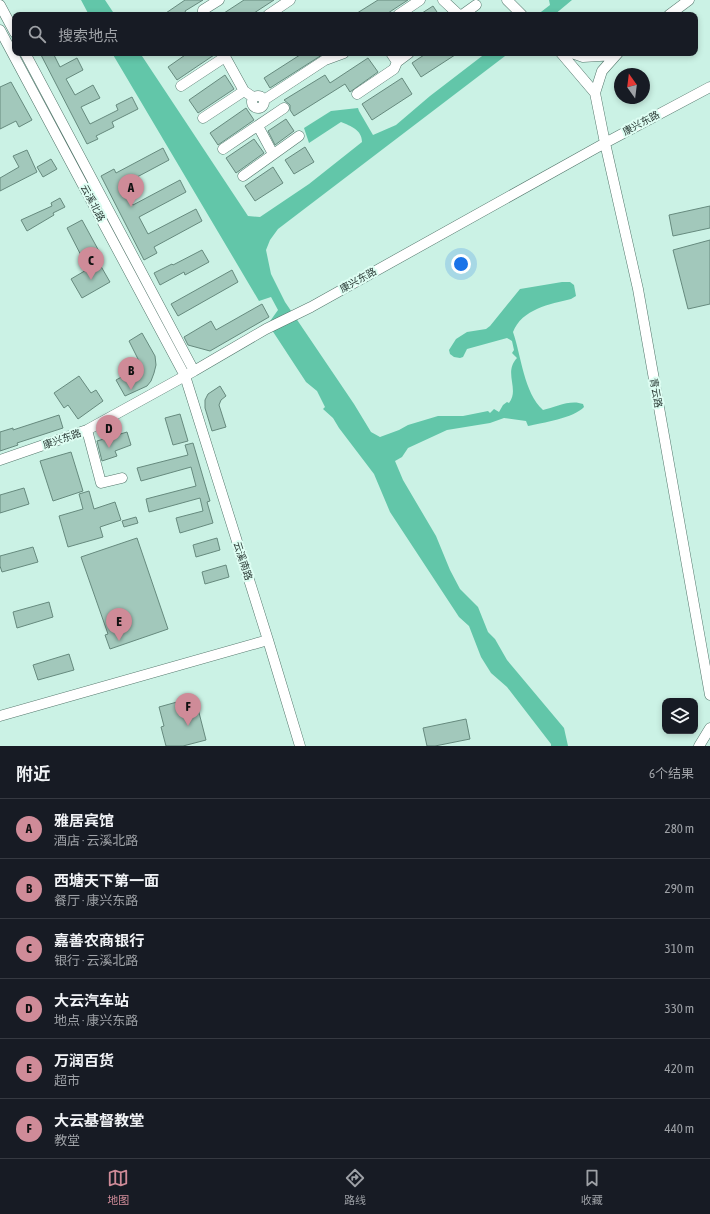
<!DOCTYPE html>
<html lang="zh">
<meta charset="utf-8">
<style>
body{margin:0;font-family:"Asap Condensed","Noto Sans SC",sans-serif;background:#242831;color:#f1f3f6}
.controls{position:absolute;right:12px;bottom:12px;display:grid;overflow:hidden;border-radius:8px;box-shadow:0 2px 6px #0003}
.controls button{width:36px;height:36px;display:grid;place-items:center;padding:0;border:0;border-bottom:1px solid #363941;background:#171b24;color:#f1f3f6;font:20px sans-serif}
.compass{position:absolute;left:614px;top:68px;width:36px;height:36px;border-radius:50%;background:#171b24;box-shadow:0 2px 6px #0003;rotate:346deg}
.you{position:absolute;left:461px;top:264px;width:14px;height:14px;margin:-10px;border:3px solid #fff;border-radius:50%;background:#1a73e8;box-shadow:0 0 0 6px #1a73e833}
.badge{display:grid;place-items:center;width:26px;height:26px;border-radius:50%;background:#cf8b98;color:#111;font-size:13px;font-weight:700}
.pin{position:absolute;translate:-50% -33px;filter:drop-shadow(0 1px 2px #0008)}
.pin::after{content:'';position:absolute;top:21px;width:14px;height:12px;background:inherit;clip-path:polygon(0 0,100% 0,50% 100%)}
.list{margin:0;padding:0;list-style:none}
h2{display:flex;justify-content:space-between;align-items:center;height:52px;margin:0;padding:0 16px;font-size:17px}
h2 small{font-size:13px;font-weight:400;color:#9ea1a6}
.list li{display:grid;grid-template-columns:26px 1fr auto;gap:12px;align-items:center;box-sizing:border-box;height:60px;padding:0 16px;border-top:1px solid #363941}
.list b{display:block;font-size:15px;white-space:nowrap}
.list p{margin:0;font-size:13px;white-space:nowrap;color:#9ea1a6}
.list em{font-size:13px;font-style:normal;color:#9ea1a6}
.icon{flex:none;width:22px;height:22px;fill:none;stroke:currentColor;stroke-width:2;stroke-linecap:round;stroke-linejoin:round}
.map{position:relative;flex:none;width:710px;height:746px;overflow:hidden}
.search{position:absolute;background:#171b24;box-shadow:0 2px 6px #0003;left:12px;right:12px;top:12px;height:44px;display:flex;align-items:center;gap:10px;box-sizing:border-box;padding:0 14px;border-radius:8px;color:#9ea1a6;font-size:15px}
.sheet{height:412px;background:#171b24}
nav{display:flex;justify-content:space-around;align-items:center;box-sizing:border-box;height:56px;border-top:1px solid #363941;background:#171b24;font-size:11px;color:#9ea1a6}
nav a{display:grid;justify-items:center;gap:2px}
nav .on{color:#cf8b98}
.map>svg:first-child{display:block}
.water{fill:#62c6a9}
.building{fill:#a2c8bb;stroke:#668a7e}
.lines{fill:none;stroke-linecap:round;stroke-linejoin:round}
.minor-casing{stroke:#55786d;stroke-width:11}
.minor{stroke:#fff;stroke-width:10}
.labels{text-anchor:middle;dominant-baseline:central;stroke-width:4;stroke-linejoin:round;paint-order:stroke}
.street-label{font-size:10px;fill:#2c3c37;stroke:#defef3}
</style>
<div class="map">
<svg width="710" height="746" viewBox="0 0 710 746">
<rect width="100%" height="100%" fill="#cbf2e5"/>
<path class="water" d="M81,0h24l10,15h-26z
M549,0h23l-18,15h-17l13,-10z
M112,53h28l108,163 12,1 49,-33 53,-42c0,-12 -11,-16 -21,-20l-32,21 -5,-15 27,-17 27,-3 1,3 14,24 23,-10 34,-29 56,-43h23l-231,176 -8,11 -4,10 5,24 14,28 69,102 17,28 9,5 19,-7 9,-5 30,-9h25l25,-5 2,2 4,-4 5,3 4,-7 4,-3 2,1c11,-14 -6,-30 8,-45l-5,-5 2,-3 -2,-9 -5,-3 -40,11 -4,8 -3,1 -6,-1 -4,-3 -1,-4 7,-11 11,-7 19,-3 4,-3 30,-37 42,-7h8l4,3 2,11 -5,3c-21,5 -49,10 -58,33 8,23 11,61 30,78 12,-3 28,-11 40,-6l1,3c-10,11 -42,16 -56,19l-2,-5 -22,-3 -14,5 -43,7 -39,18 -6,9 -7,4 8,19 33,56 14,34 10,19 18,18 10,25 7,7 12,21 57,68 4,18h-17v-2l-44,-57 -16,-14 -10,-16 -12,-31 -10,-9 -69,-105 -16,-38 -35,-46 -6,-10 -10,-9 2,-2 -8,-16 -11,-9 -38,-58 10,-14 -7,-13 -12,4z"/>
<path class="building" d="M185,0h18l-18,11 2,4h-24z
M244,0h30l-23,15h-30z
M378,0h30l-23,15h-31z
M433,6l6,9h-20z
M40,53h13l7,14 17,-9 6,12 -17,9 9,16 18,-10 7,13 -19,9 9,17 28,-14 -2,-5 16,-8 6,12 -26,13 2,5 -18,9 2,3 -11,5z
M188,53h29l-40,27 -9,-13z
M303,53h22l-55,35 -6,-10z
M427,53h31l-37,24 -9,-14z
M368,58l10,14 -28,20 -5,-8 -51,32 -4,-6v-5l-6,-5 41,-25 5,8z
M225,75l9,14 -36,24 -9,-13z
M402,78l10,16 -40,26 -10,-16z
M11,82l21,38 -13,7 -3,-6 -16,8v-42z
M246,108l8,12 -36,25 -8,-12z
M286,119l8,12 -19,14 -7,-14z
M254,139l10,14 -28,20 -10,-15z
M305,147l9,15 -20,12 -9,-14z
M163,148l6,12 -47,25 11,20 47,-25 6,12 -47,25 9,17 48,-25 6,12 -48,26 3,6 -13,7 -43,-84 13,-7 2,4z
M27,150l10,22 -37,19v-13l19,-11 -6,-11z
M51,159l6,10 -14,8 -6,-10z
M273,167l10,16 -28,18 -10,-15z
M60,198l5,9 -12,6 1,2 -27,16 -6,-11 31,-14 -1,-3z
M710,206v22l-37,8 -4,-21z
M82,220l18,33 -5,3 15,26 -28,16 -11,-19 17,-10 -21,-41z
M710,240v64l-22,5 -15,-59z
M202,250l7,12 -24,13 -1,-3 -24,13 -6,-12 18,-9 1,1z
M232,270l6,12 -60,34 -7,-12z
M262,304l7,13 -59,34 -22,-6 -4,-8 27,-16 5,9z
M142,333l13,23 1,9 -2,8 -3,8 -4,5 -22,10 -9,-16 22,-12 2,-5 -11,-22z
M79,376l12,17 5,-3 7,11 -25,18 -10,-14 -4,3 -10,-15z
M220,386l6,10 -5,4 -2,5 7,22 -14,4 -7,-23v-8l3,-6z
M180,414l8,27 -15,4 -8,-27z
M59,415l4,13 -46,15 1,2 -18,6v-19l13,-4v2z
M127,432l4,13 -16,6 2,5 -15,5 -5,-20z
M193,443l17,58 -3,1 6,21 -33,10 -4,-15 27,-7 -3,-13 -51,14 -3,-13 50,-13 -5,-19 -50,14 -4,-13 51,-13 -3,-10z
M71,452l12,39 -30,10 -13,-40z
M24,488l5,16 -29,9v-18z
M89,491l5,18 21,-7 6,18 -21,7 3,10 -35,10 -9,-31 24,-7 -4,-15z
M136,517l2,6 -14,4 -2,-6z
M137,538l31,91 -58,20 -5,-14 3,-1 -27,-77z
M217,538l3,12 -24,7 -3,-12z
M33,547l5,15 -36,10 -2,-6v-10z
M226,565l3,12 -24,7 -3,-12z
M49,602l4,15 -36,11 -4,-16z
M69,654l5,16 -36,10 -5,-15z
M195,697l11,43 -23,6h-17l-5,-19 3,-1 -5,-19z
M466,719l4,20 -35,7h-8l-4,-18z"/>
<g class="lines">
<defs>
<path id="minor" d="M443,0l16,15
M507,0l15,15
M0,5l15,28
M203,15v-5l16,-10
M268,15l22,-15
M398,15l22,-15
M462,15l14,-10
M669,15l20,-15
M0,30l185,346 83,264 32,106
M25,53l169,318
M223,53l21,38 9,6
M561,53l34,40
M572,53l11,4 32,-2
M618,53l-16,18 -7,22 10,50 33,146 72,406
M397,62l12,-9
M181,86l44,-29
M357,94l37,-25 3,-7 -6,-9
M252 102a6 6 0 1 1 12 0a6 6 0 1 1-12 0Z
M264,100l61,-40 19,-7
M203,118l41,-27
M258,126l15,28
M223,149l61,-41
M243,176l56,-40
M87,430l14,53 21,-5
M0,460l87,-30 107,-59 72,-42 45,-22 294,-164 105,-56
M0,716l268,-76
M699,746l11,-18"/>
</defs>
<use href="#minor" class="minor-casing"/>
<use href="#minor" class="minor"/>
</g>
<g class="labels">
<g class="street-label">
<text transform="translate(641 123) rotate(-28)">康兴东路</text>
<text transform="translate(93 203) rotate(62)">云溪北路</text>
<text transform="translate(358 280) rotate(-29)">康兴东路</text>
<text transform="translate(656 393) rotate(80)">青云路</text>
<text transform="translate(62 439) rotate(-19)">康兴东路</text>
<text transform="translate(243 561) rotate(72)">云溪南路</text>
</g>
</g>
</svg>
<div class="controls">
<button><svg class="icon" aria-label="layers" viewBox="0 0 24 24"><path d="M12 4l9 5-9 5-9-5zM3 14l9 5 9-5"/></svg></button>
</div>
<svg class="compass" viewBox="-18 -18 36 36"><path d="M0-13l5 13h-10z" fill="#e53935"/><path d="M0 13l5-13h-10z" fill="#9ea1a6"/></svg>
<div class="you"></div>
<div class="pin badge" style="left:131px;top:207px">A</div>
<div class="pin badge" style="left:131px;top:390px">B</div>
<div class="pin badge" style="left:91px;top:280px">C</div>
<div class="pin badge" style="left:109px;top:448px">D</div>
<div class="pin badge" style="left:119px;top:641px">E</div>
<div class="pin badge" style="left:188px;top:726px">F</div>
<div class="search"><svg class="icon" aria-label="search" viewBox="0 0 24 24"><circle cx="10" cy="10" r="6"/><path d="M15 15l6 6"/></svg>搜索地点</div>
</div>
<section class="sheet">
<h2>附近<small>6个结果</small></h2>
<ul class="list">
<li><span class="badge">A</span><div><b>雅居宾馆</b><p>酒店 · 云溪北路</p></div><em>280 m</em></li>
<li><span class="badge">B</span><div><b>西塘天下第一面</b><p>餐厅 · 康兴东路</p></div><em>290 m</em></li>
<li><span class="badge">C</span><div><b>嘉善农商银行</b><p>银行 · 云溪北路</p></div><em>310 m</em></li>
<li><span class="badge">D</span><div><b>大云汽车站</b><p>地点 · 康兴东路</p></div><em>330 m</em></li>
<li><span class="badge">E</span><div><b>万润百货</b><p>超市</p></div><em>420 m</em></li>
<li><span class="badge">F</span><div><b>大云基督教堂</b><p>教堂</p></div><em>440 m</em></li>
</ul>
</section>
<nav>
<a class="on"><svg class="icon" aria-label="map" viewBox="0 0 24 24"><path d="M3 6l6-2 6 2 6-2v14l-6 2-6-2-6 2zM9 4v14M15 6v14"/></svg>地图</a>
<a><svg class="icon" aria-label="directions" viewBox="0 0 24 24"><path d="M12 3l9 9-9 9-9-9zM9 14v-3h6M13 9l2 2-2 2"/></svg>路线</a>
<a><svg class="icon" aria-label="saved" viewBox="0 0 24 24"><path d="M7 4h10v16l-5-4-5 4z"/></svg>收藏</a>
</nav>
